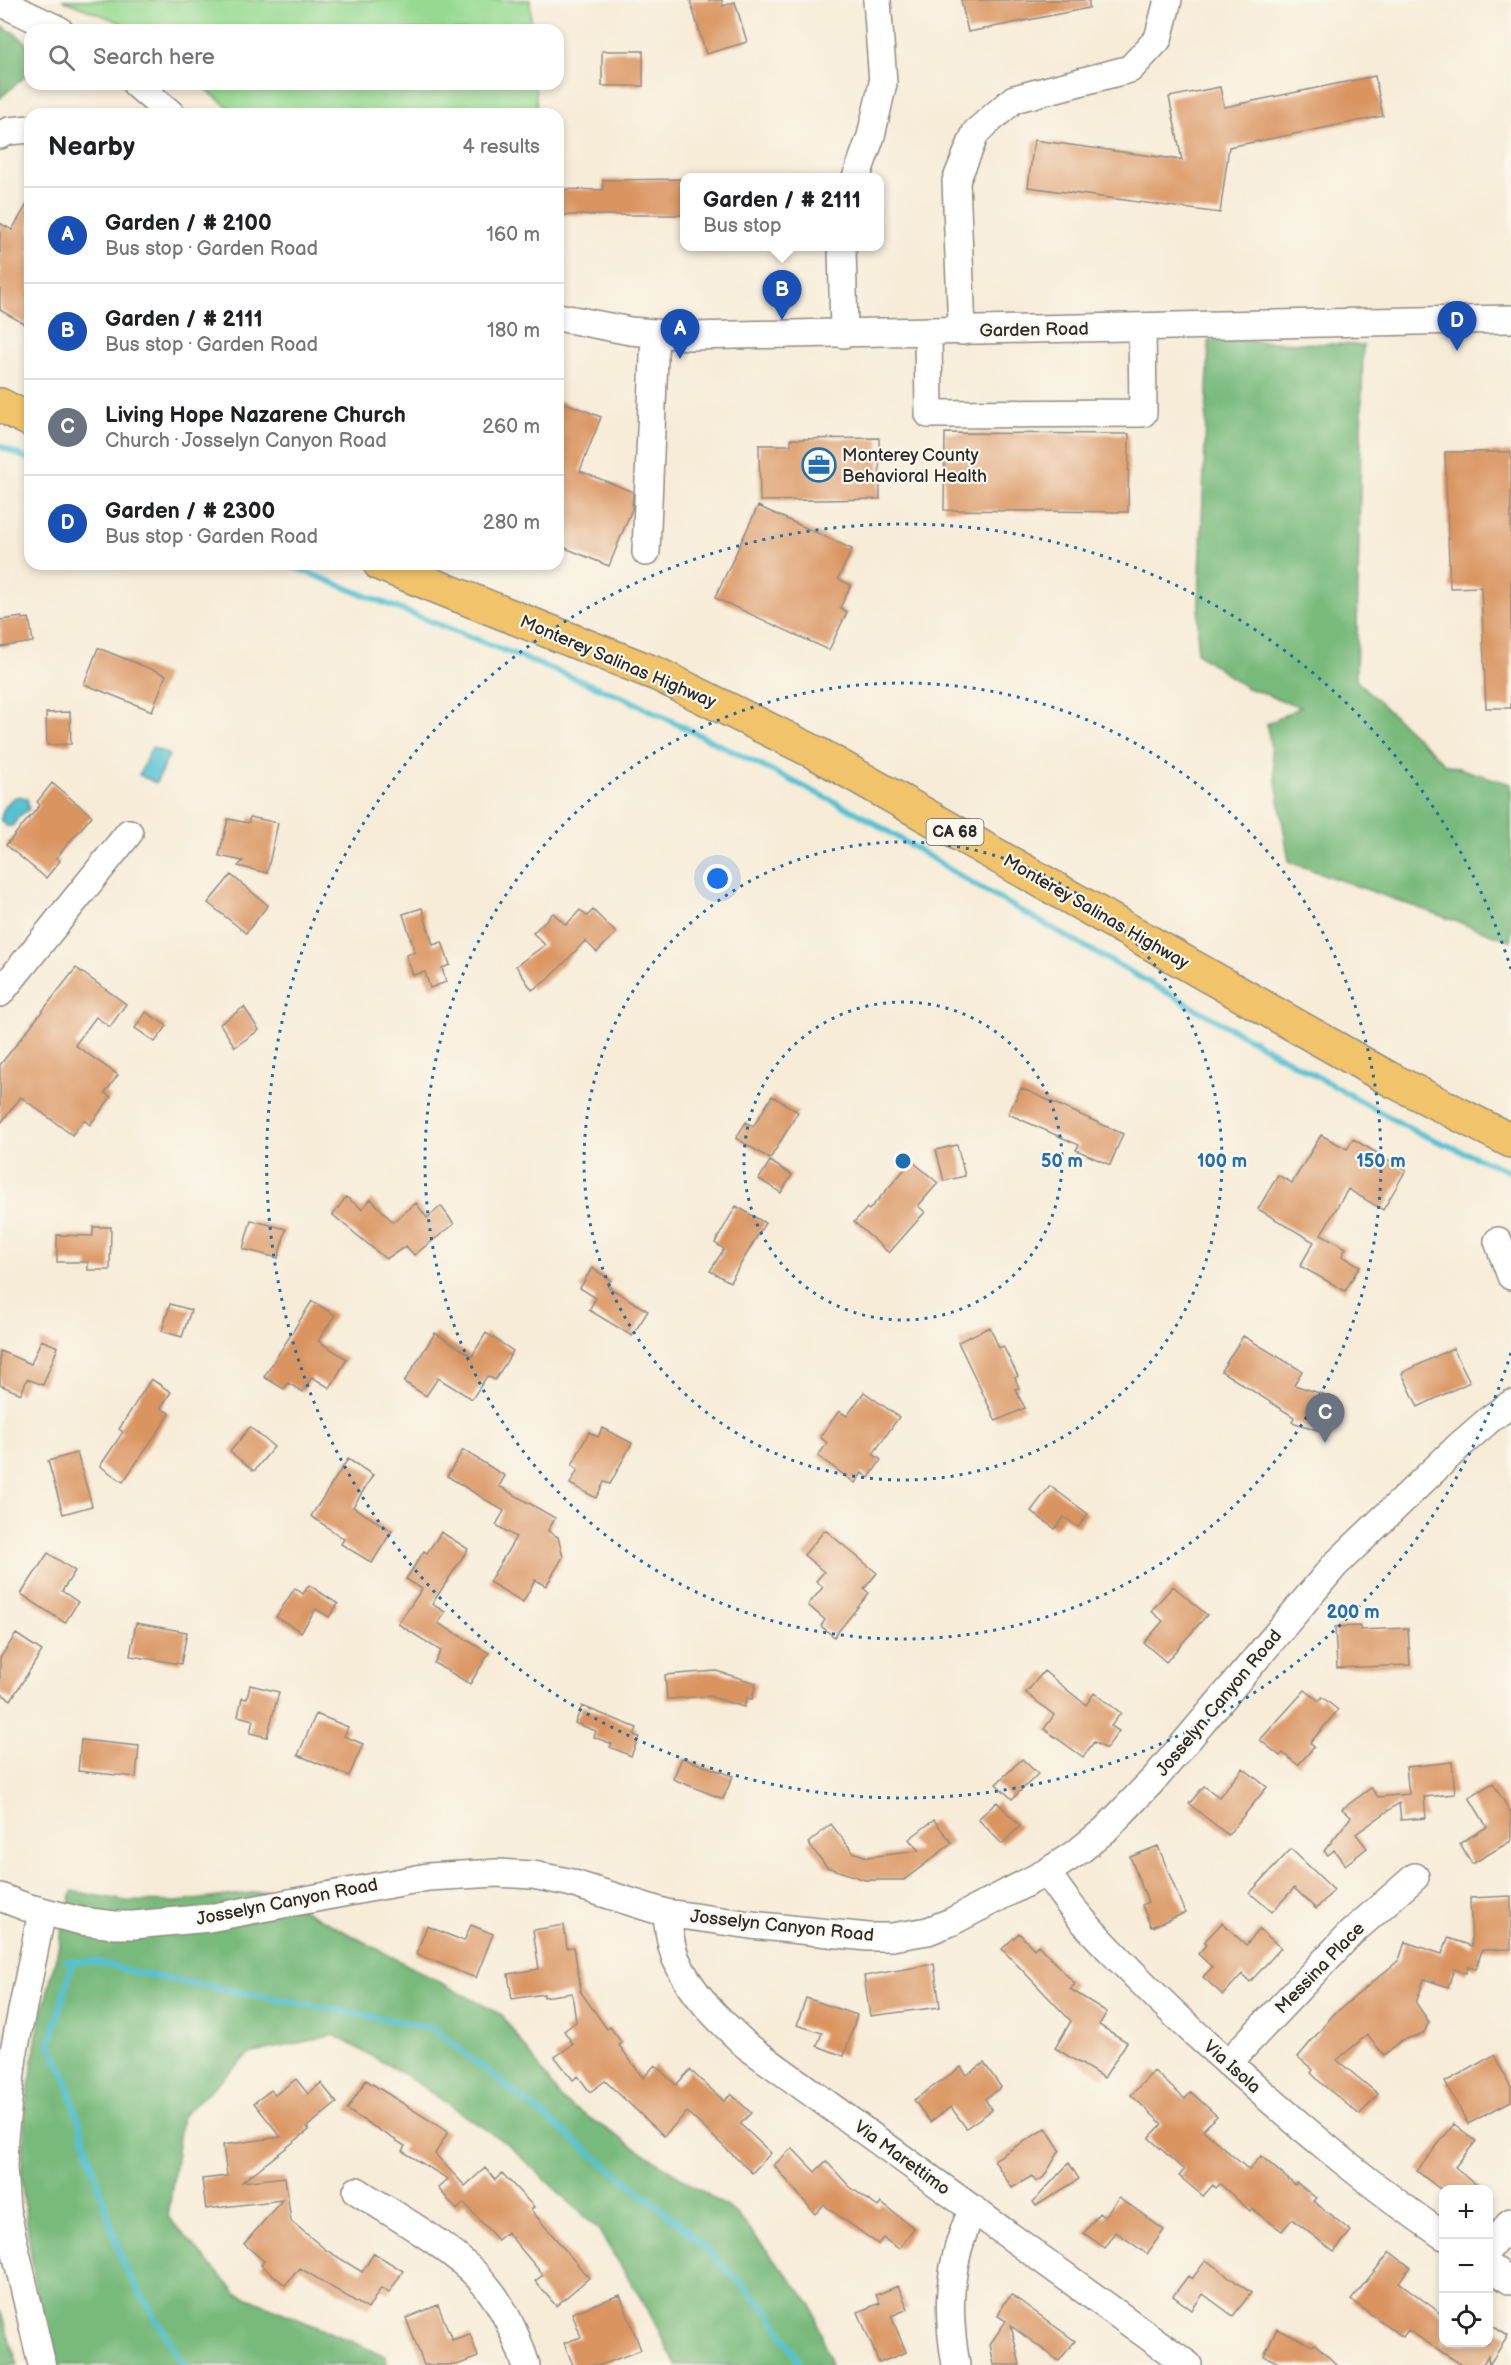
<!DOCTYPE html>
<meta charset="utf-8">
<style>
body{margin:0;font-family:"Balsamiq Sans",sans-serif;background:#f2f2f2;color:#202124}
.controls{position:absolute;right:18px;bottom:18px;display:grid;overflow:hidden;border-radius:12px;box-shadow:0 3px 9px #0003}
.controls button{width:54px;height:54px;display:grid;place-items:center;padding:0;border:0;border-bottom:2px solid #e0e0e0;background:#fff;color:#202124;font:30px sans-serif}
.you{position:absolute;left:718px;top:879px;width:21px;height:21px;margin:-15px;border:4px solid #fff;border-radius:50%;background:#1a73e8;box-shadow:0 0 0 9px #1a73e833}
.badge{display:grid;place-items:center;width:39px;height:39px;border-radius:50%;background:#ea580c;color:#fff;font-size:20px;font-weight:700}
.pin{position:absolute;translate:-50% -50px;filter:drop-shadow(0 2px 3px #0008)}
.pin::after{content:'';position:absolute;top:32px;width:21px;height:18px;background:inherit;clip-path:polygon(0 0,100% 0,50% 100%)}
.popup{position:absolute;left:680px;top:173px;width:204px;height:78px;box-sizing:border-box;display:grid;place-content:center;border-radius:12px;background:#fff;filter:drop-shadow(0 2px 4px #0005);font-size:20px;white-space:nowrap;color:#757577}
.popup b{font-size:22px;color:#202124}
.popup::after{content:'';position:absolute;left:50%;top:100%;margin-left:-12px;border:12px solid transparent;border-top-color:#fff}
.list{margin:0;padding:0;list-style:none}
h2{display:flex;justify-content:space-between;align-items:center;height:78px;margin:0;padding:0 24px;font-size:26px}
h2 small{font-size:20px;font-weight:400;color:#757577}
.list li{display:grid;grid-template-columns:39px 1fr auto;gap:18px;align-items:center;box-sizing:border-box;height:96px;padding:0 24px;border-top:2px solid #e0e0e0}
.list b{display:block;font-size:22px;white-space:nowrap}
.list p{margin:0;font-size:20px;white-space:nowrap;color:#757577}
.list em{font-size:20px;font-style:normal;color:#757577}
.icon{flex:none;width:33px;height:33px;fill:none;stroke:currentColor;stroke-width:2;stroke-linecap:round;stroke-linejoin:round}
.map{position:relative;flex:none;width:1511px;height:2365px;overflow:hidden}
.search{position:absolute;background:#fff;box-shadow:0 3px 9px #0003;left:24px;top:24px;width:540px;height:66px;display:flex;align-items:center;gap:15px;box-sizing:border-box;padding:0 21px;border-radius:18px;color:#757577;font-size:22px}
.panel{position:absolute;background:#fff;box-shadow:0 3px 9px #0003;left:24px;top:108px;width:540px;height:462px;border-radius:18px}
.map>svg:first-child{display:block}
.green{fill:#96da92;stroke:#60825e;stroke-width:1.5}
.forest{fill:#78ba7c;stroke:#527254;stroke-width:1.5}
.water{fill:#57c1d2;stroke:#41767e;stroke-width:1.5}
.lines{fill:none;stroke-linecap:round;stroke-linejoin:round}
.stream{stroke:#57c1d2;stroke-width:6}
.building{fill:#da9460}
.minor-casing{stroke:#918c82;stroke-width:30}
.highway-casing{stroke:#918c82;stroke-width:36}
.minor{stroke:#fff;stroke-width:27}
.highway{stroke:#f1c36a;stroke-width:33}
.ring{fill:none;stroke:#1f6fb2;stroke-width:3;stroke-dasharray:3 6}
.labels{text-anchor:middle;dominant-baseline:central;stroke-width:4.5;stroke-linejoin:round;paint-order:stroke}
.shield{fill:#fbf7ec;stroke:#696865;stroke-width:1.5}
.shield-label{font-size:16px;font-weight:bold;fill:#2b2b2b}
.street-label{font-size:18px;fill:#2b2b2b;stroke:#fbf7ec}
.poi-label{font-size:18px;fill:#2b2b2b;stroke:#fbf7ec;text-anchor:start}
.centre{fill:#1f6fb2;stroke:#fbf7ec;stroke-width:3}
.ring-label{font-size:18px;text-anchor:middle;font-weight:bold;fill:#1f6fb2;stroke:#fbf7ec;stroke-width:4.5;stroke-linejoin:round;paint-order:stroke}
</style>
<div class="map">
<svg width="1511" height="2365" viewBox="0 0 1511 2365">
<rect width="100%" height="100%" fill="#fbf7ec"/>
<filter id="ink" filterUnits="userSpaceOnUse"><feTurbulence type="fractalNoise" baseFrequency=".0167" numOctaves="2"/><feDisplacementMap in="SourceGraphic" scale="12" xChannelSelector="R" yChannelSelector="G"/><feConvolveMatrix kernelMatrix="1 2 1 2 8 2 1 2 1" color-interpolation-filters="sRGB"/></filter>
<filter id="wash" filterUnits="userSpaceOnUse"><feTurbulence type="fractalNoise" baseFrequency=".008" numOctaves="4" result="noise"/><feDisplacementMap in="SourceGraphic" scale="24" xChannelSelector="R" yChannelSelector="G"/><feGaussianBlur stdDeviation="1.35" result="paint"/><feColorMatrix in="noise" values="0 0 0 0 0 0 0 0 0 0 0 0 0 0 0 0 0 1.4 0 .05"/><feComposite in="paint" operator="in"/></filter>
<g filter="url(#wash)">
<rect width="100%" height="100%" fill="#f7ecd8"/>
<path class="green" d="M62,0h468l2,30h-401l-9,-7z
M199,84h336l2,30h-300z"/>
<path class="forest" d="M0,25c27,15 30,16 30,47l-30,26z
M1209,340l154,5 -7,335 89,84 66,20v157l-222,-79 -22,-138 34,-17 -56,-20 -48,-34z
M72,1891l54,10 51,1 91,-11 234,124 61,86 173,112 76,92 19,60h-155l-28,-55 -50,-81 -91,-85 -105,-71 -68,-38 -85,19 -67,62 -14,101 68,76 150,63 1,9h-331l-20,-73 -15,-114 4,-64 12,-79z
M0,2309v1l18,55h-18z"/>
<path class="water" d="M152,747l17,8 -13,28 -17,-8z
M19,796l8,2 2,11 -11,8 -5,9h-7l-5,-5c0,-10 7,-22 18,-25z"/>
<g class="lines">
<path class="stream" d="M0,446l30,14
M286,564l341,135 236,117 112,69 441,247 95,40
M66,1961l33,1 33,10 301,56 246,195 89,87 33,55
M73,1961l-23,83 14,29 59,191 61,101"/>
</g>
<g id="blocks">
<path class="building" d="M690,0h32l1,6 12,-4 12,40 -41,12z
M961,0h128v8l-121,24z
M602,51h41v35h-41z
M1375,76l8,40 -154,31 -9,66 -192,-26 6,-47 148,20 -13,-63 51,-10 4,20z
M684,179v36h-126v-26l45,1v-10z
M30,199v128l-30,-17v-87l12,7z
M558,400l43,17 -21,54 53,21 -1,17 -23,57 -51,-21z
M945,433l184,1 -1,78 -184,-2z
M879,438l1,61 -120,2 -1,-56h32v-6z
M1445,452h66v256h-25l-5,-121 -31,1z
M758,506l94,43 -14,30 13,6 -11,23 7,4 -18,38 -114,-52z
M22,617v2l7,-1 4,24 -32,5 -1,-27z
M98,648l68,27 -14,36 -68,-27z
M70,712l1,32 -24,1 -1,-32z
M52,783l40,33 -36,42 4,3 -14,17 -40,-33 34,-40 -3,-3z
M250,817l28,6 -11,50 -29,-7 5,-5 -24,-5 9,-37 20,4z
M231,875l37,30 -22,28 -38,-30z
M422,908l11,37 9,-3 8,23 -8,3 4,14 -16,6 -5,-16 -12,3 -7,-20 9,-3 -12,-38z
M580,910l7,6 6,-6 23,23 -19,19 -12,-11 -36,38 -17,11 -16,-24 29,-21 -12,-12 20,-20 13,12z
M76,968l50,36 -16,23 -14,-10 -21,28 43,30 -13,18 6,4 -21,28 -6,-5 -12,15 -51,-38 -21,27v-59z
M244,1007l15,23 -24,17 -15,-23z
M146,1012l21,14 -12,16 -20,-14z
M1021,1088l102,46 -13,31 -34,-15 3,-5 -71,-31z
M772,1096l26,16 -28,47 -34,-21 10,-16 7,5z
M1321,1135l26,14 6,-10 53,31 -23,40 -35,-21 -27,45 25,14 -4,8 18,10 -15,25 -45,-25 14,-24 -56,-33 20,-34 14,8z
M957,1145l8,31 -21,5 -8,-31z
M770,1161l22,14 -11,18 -22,-14z
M912,1161l26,22 -20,23 7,6 -36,41 -35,-31 13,-14 2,2z
M346,1197l16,12 9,-10 22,23 23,-19 11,15 14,-12 13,18 -40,31 -8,-9 -20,13 -53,-44z
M736,1206l29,17 -35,59 -20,-11 14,-22 -9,-6z
M251,1220l35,9 -8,29 -35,-9z
M93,1227h18l-1,43h-22v-8h-31v-27l36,1z
M592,1268l19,12 -4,6 41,25 -16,25 -43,-26 7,-12 -16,-10z
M312,1301l23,14 -17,26 29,18 -17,29 -18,-11 -9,15 -15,-9 -4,6 -20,-12z
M170,1304l21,6 -9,27 -20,-6z
M990,1327l9,21 4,-2 15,30 -3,2 4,10 -4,1 10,19 -29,13 -38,-79z
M435,1333l37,23 14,-23 27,18 -18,29 -8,-4 -15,23 -34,-21 -12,18 -22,-14z
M1243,1336l59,35 -8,14 44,14 -11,34 -35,-11 2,-5 -73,-46z
M41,1340l17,7 -15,38 -16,-6 -6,15 -21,-9v-34l31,13z
M1453,1348l17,34 -52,25 -16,-34z
M151,1379l20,13 -10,16 9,6 -47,68 -23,-16 23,-34 -4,-3z
M864,1392l35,25 -26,37 8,6 -12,18 -7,-5 -7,10 -37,-27 9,-13 -7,-6 19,-26 8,5z
M250,1427l24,20 -20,24 -24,-19z
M602,1428l30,15 -22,41 -6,-2 -8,16 -26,-14 8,-15 -6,-4 17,-33 9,5z
M463,1450l42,26 -6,10 56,32 -7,13 10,6 5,20 -17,29 -11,-6 -12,22 -34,-20 27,-45 -20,-12 8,-14 -57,-35z
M77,1453l15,53 -29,8 -15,-53z
M348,1459l25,16 -20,32 39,24 -20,32 -31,-19 3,-5 -33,-23z
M1050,1486l38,28 -10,13 -14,-10 -9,12 -24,-18z
M825,1530l52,43 -13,16 5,4 -35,44 -13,-11 4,-6 -17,-15 15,-18 -7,-6 8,-9 -20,-17z
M441,1532l27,17 -36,55 13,8 -7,11 51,30 -19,31 -36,-21 7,-12 -43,-27 24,-35 -16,-10 18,-28 3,2z
M48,1553l27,18 -13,20 16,11 -13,21 -44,-29z
M309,1585l29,19 -9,13 -13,-8 -15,23 -25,-15 19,-29 8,6z
M1173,1586l34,29 -41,47 -22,-19 19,-22 -12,-10z
M136,1623l51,9 -6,32 -51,-8z
M1360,1626v4l48,-2 2,37 -73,3 -2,-41z
M16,1634l26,17 -31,49 -11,-7v-35z
M716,1671l40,12 -4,16 -5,-1 -3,9 -35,-11 -42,3 -2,-24z
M1044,1671l42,34 8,-12 27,20 -10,13 8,5 -13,18 -12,-7 -11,15 -39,-28 10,-14 -28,-22z
M250,1685l29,7 -12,45 -17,-4 3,-13 -15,-4 4,-18 5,1z
M1305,1690l14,11 3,-4 16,13 -28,33 4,4 -16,18 -15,-12 -3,3 -20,-16z
M582,1706l55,22 -3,7 5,2 -8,19 -21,-9 2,-3 -18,-7 2,-6 -21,-8z
M316,1714l32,13 -4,9 19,8 -14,32 -51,-21z
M81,1740l58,6 -3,31 -58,-6z
M682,1758l51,18 -10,23 -50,-20z
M1022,1759l16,15 -26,25 -16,-15z
M1452,1762l3,32 -31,3 2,21 -25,2 -2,-17 -43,31 11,14 -22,17 -11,-15 -6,5 -4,-4 27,-34 -9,-8 29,-21 7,9 31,-3 -3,-27z
M1243,1768l24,19 -39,48 -39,-31 15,-18 15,11z
M1493,1783l18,30v28l-39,23 -12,-21 27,-16 -18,-30z
M997,1802l23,24 -18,18 -24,-25z
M934,1820l18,23 -48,37h-39l-38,-13 -19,-24 23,-19 22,28 14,5 52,-6 -10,-12z
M1158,1846l27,67 -34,14 -9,-22 6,-3 -18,-45z
M1291,1849l43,41 -18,19 -22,-21 -22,24 -22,-19z
M1511,1896v53l-29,1 -6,19 -8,-3 -2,7 -12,-4 -6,18 -24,-8 -8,24 13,19 -6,12 -21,6 -18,15 -17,-20 -30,25 41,34 -18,21 -38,-31 -11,-11 2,-3 -15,-13 35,-42 66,-55 6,-18 37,12 6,-16 24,8 -2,-48z
M1222,1923l24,22 14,-16 21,19 -31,34 -8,-8 -19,21 -20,-18 9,-10 -14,-13 8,-9 -2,-3z
M471,1925l22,9 -17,44 -60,-24 11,-28 37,15z
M564,1925l3,23 7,-1 7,44h-1l27,38 3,-2 12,16 -3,2 24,33 12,-13 21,20 14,-15 34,31 7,-7 20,19 -11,11 31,29 -19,20 -65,-61 -23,24 -59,-55 -15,11 -12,-16 -5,4 -18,-23 18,-13 -9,-13 12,-9 -4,-29 -28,4v-3l-32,5 -4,-25 31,-5 -6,-39z
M1019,1933l15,16 4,-4 37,39 -5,5 37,23 -8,13 28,17 -23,36 -49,-30 16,-27 -69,-72z
M934,1964l6,43 -70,9 -6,-40z
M806,1998l51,17 -13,41 -27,-10 5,-13 -25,-8z
M1494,2055l17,32v14l-43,23 -23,-42z
M984,2063l17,24 -16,12 7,11 -26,18 -15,-21 -21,15 -16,-22 47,-33 6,8z
M1154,2071l31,28 6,-7 26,24 -14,14 46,40 12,-14 34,29 2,-2 19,15 -3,3 38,30 -17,21 -42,-33 -10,12 -30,-22 -2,2 -30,-27 -4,4 -3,-3 -10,11 -24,-20 5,-6 -35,-32 13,-14 -31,-29z
M296,2079l12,15 13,-11 16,20 -30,24 2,3 -67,52 43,-5 6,44 35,29 36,22 12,-19 29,18 -14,22 -8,-5 -13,21 -68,-41 -15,17 -24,-20 3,-4 -20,-17 38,-44 -76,9 -4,-30 25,-3 -4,-31 58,-8 -27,-34 17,-13 4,5z
M366,2080l82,52 -13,22 30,32 20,-18 10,12 7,-7 32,34 -3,3 58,68 -33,28 -21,-25 8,-6 -36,-43 -9,8 -34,-37 -7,7 -19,-22 10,-9 -46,-28 3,-5 -58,-36z
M1454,2124l22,17 -21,26 28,23h-40l-2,-2 -1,1 -23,-18z
M1046,2128l14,22 -16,27 -8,5 -4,-6 -20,12 -18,-28z
M792,2148l23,24 11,-11 24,26 28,20 3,-4 33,25 -15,21 -16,-11 -5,6 -54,-39 -9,9 -41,-49z
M1069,2163l10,16 -43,27 -3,-4z
M1119,2197l45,33 -17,24 -31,-22 -11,16 -21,-15 15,-20 5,4z
M1390,2252l20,15 -11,15 44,33v28h45v-20l20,13 -19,29 -1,-9 -6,9h-20l-54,-35 -5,7 -52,-37z
M1206,2260l45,33 -18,23 -30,-22 -11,16 -19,-14 15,-20 4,3z
M898,2286l10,23 -17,7 15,36 -27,11 -21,-51 22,-9 -4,-8z
M620,2295l21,55 -40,15h-28l-9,-22 17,-6 -9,-24z
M1012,2295l63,46 -16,20 -48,-35 9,39h-26l-4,-21 16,-23 -8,-5 5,-12z
M438,2305l14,35 18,-6 8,23 -21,8h-33l-18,-47z
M1277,2329l35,17 3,-2 22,21h-54l-19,-9z"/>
</g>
</g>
<g filter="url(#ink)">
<use href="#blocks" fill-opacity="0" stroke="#918c82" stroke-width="1.5"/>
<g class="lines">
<defs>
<path id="minor" d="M0,2l59,28
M136,84l35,30
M0,135l9,-4 21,-2
M856,178l15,-42 12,-53 -6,-83
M842,246l2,88
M558,317l72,14 60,5 821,-17
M962,331l-6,-150 20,-49 38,-33 116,-30 28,-30 10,-39
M928,332l1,82 214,-1 -1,-86
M646,552l9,-219
M0,993l129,-160
M1498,1241l13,35
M1047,1872c20,33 45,60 72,87 32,33 64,64 98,94 73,65 146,128 227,183
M0,1897l26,10 55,14 34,4h19l75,-7 219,-41 68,-4 37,2 35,7 98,31 85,12 117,12h24l36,-6 23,-9 96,-50 32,-21 26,-21 51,-53 179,-212 124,-119 31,-27 21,-15
M42,1912l-29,144 -9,81 -1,31 3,41 36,156
M666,1913c3,14 4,32 10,46 16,36 43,61 71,87l441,319
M1228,2063l123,-130 64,-56
M357,2191c40,26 101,59 130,96 19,23 30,50 39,78
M1488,2249l23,-27
M1488,2266l23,15
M956,2365c-10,-57 -8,-103 17,-156"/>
<path id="highway" d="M0,405l30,15
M380,564l279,111 159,79 570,324 123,63"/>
</defs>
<use href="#minor" class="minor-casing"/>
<use href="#highway" class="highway-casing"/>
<use href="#minor" class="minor"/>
<use href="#highway" class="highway"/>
</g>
</g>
<g class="ring">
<circle cx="903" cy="1161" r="159"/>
<circle cx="903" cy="1161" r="319"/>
<circle cx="903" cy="1161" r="478"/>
<path d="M1511 1353A637 637 0 1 1 1511 969"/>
</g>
<defs>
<symbol id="office-ring" viewBox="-11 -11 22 22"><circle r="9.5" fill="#fbf7ec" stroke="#1f6fb2" stroke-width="1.5"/><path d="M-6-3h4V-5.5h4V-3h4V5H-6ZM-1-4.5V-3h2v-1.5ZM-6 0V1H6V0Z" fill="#1f6fb2"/></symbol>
</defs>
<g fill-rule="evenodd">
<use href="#office-ring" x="800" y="446" width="38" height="38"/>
</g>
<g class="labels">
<rect class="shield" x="926.5" y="819" width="57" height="26" rx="4.5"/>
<g class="shield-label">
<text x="955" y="832">CA 68</text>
</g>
<g class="street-label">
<text transform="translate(1034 330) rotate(-1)">Garden Road</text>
<text transform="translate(618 662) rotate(23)">Monterey Salinas Highway</text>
<text transform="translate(1096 912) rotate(30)">Monterey Salinas Highway</text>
<text transform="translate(1219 1703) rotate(-50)">Josselyn Canyon Road</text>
<text transform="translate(287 1902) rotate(-11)">Josselyn Canyon Road</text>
<text transform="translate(782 1926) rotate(6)">Josselyn Canyon Road</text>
<text transform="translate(1320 1968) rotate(-46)">Messina Place</text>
<text transform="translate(1232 2067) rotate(42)">Via Isola</text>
<text transform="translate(902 2158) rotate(36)">Via Marettimo</text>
</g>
<g class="poi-label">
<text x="842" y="455">Monterey County<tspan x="842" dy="21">Behavioral Health</tspan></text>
</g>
</g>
<circle cx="903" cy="1161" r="9" class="centre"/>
<g class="ring-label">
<text x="1062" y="1167">50 m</text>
<text x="1222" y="1167">100 m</text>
<text x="1381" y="1167">150 m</text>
<text x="1353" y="1618">200 m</text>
</g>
</svg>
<div class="controls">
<button>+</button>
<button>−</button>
<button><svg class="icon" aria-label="locate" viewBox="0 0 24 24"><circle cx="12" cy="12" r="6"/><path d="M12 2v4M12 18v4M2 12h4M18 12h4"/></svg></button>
</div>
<div class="you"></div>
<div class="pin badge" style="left:680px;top:359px;background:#1a4fb4">A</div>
<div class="pin badge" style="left:782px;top:320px;background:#1a4fb4">B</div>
<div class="popup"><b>Garden / # 2111</b>Bus stop</div>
<div class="pin badge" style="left:1325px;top:1443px;background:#6b7280">C</div>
<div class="pin badge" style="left:1457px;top:351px;background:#1a4fb4">D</div>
<div class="search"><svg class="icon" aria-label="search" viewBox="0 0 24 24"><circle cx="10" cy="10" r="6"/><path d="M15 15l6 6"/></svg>Search here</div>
<section class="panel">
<h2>Nearby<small>4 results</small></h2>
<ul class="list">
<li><span class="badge" style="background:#1a4fb4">A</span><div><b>Garden / # 2100</b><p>Bus stop · Garden Road</p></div><em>160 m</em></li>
<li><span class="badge" style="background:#1a4fb4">B</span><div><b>Garden / # 2111</b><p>Bus stop · Garden Road</p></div><em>180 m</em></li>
<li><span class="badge" style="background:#6b7280">C</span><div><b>Living Hope Nazarene Church</b><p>Church · Josselyn Canyon Road</p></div><em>260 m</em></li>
<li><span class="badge" style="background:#1a4fb4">D</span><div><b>Garden / # 2300</b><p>Bus stop · Garden Road</p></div><em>280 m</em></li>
</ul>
</section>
</div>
